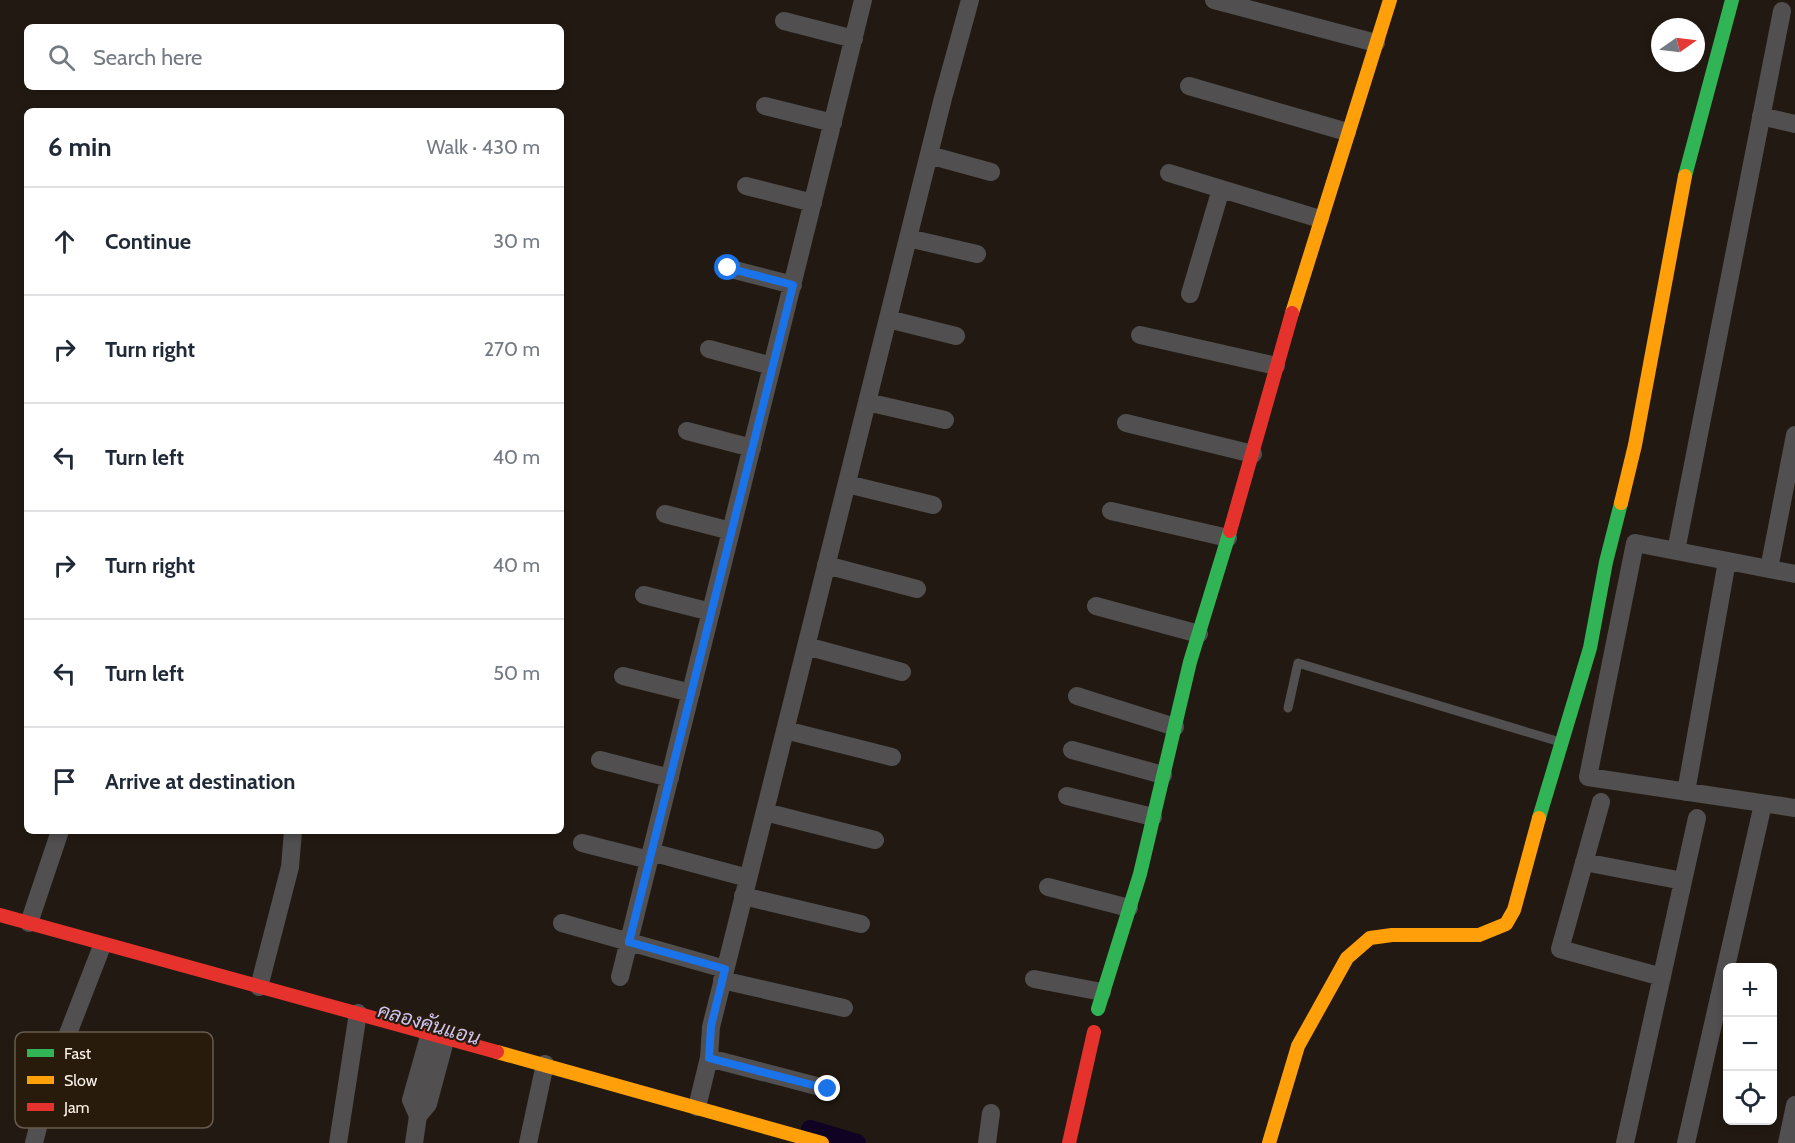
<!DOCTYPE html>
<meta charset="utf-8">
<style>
body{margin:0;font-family:Cabin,Sarabun,sans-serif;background:#f6f6f7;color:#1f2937}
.controls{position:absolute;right:18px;bottom:18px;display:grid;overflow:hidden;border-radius:9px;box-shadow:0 3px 9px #0003}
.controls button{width:54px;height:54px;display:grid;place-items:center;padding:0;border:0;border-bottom:2px solid #e0e1e3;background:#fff;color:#1f2937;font:30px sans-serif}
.compass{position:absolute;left:1651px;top:18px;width:54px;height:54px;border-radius:50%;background:#fff;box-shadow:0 3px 9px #0003;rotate:76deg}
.stop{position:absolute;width:18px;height:18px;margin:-14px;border:4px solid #1a73e8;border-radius:50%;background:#fff}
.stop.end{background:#1a73e8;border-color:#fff;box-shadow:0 2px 6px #0008}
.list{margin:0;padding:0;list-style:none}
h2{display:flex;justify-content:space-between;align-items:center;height:78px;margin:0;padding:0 24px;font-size:26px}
h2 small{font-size:20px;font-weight:400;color:#747a83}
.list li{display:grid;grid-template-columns:39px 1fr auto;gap:18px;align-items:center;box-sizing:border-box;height:108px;padding:0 24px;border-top:2px solid #e0e1e3}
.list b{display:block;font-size:22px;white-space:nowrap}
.list em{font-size:20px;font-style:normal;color:#747a83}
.icon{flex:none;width:33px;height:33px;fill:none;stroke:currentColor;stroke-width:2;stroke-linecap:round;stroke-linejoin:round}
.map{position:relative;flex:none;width:1795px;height:1143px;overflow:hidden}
.search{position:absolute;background:#fff;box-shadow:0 3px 9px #0003;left:24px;top:24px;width:540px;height:66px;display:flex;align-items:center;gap:15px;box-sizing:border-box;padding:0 21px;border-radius:9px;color:#747a83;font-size:22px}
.panel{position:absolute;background:#fff;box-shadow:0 3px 9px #0003;left:24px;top:108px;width:540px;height:726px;border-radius:9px}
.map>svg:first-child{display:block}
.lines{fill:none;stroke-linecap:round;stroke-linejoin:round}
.canal{stroke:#0f0222;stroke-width:18}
.lane{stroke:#514f50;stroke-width:9}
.street{stroke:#514f50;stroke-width:18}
.fast{stroke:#30b455;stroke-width:14}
.slow{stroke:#ff9f0a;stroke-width:14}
.jam{stroke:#e5322d;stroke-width:14}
.route{stroke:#1a73e8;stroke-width:8}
.labels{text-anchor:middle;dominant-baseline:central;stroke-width:4.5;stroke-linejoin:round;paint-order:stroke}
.water-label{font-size:20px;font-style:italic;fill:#d0c5f4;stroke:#281b0c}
.key{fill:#281b0c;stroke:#685c4f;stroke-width:1.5}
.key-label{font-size:16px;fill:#fcf3ea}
</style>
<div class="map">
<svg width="1795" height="1143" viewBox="0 0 1795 1143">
<rect width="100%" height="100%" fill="#221a12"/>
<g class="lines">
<path class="canal" d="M810,1129l47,14"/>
<path class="lane" d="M1288,708l10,-45 262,79"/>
<path class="street" d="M1214,0l162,43
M784,21l70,18
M1189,86l158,46
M765,106l68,17
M1761,116l34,8
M929,155l62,17
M1169,173l151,46
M746,186l67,17
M908,238l69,16
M727,268l66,17
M1190,294l31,-105
M888,319l68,17
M1140,335l136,31
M709,349l63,17
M867,402l78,18
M1126,423l127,31
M687,431l65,17
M847,484l86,21
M1111,511l117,27
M665,514l66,17
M1676,551l106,-540
M826,565l91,24
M1769,569l26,-134
M1795,574l-160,-31 -47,234 207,31
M644,595l67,17
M1096,606l103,28
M806,646l96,26
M623,676l68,17
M1077,696l98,31
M785,730l107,27
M1072,750l91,25
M600,760l70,18
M1686,792l41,-231
M1067,796l86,21
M1601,802l-41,147 102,28
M765,812l110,28
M582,843l67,17
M651,852l97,26
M1584,862l99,19
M1048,887l81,21
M743,896l118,28
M29,923l31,-92
M562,923l163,46
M620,977l243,-977
M1034,979l68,13
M722,980l122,28
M259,987l31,-120 3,-36
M709,1058l119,31
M697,1107l12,-49 2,-31 232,-929 27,-98
M418,1116l10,-12 18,-67
M34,1143l16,-63 52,-134
M338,1143l20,-130
M414,1143l4,-27 -7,-16 19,-67
M528,1143l17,-79
M987,1143l4,-30
M1625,1143l72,-325
M1686,1143l77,-339
M1787,1143l8,-38"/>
<path class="fast" d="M1685,176l47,-176
M1539,818l51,-170 16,-86 15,-59
M1098,1009l42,-135 50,-212 40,-131"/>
<path class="slow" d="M1292,313l98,-313
M1621,503l14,-58 50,-269
M497,1052l325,91
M1269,1143l29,-97 49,-88 23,-20 22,-3h87l27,-11 8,-14 25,-92"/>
<path class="jam" d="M1230,531l62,-218
M0,915l497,137
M1069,1143l25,-111"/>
</g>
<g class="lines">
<path class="route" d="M728,268l65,17 -164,657 96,27 -14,57 -2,32 119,31"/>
</g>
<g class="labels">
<g class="water-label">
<text transform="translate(429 1024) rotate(16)">คลองคันแอน</text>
</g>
</g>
<rect x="15" y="1032" width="198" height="96" rx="9" class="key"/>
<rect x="27" y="1049" width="27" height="8" fill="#30b455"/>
<rect x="27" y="1076" width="27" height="8" fill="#ff9f0a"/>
<rect x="27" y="1103" width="27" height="8" fill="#e5322d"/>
<g class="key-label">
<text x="64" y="1059">Fast</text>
<text x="64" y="1086">Slow</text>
<text x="64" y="1113">Jam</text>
</g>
</svg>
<div class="controls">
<button>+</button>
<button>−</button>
<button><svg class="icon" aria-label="locate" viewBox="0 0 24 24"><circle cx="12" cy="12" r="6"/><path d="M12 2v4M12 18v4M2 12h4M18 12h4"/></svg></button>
</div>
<svg class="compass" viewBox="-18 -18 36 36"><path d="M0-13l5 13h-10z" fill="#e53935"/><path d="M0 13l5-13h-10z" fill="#747a83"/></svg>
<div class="stop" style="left:728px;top:268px"></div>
<div class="stop end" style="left:828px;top:1089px"></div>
<div class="search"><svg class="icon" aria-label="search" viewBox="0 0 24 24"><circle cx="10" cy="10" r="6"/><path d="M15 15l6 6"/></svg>Search here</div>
<section class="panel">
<h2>6 min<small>Walk · 430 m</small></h2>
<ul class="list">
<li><svg class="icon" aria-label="ahead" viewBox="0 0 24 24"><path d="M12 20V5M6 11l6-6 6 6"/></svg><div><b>Continue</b></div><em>30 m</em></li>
<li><svg class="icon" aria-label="right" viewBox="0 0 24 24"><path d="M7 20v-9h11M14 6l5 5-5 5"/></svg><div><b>Turn right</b></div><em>270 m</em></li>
<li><svg class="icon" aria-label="left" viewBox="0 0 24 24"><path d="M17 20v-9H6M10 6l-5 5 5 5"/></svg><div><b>Turn left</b></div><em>40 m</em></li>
<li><svg class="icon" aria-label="right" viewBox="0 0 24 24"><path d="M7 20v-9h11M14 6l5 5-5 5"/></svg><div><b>Turn right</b></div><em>40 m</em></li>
<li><svg class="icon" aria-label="left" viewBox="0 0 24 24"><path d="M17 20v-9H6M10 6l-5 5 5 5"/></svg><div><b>Turn left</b></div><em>50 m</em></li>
<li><svg class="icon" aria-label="arrive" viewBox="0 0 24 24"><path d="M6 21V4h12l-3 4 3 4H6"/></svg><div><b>Arrive at destination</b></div></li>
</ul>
</section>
</div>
